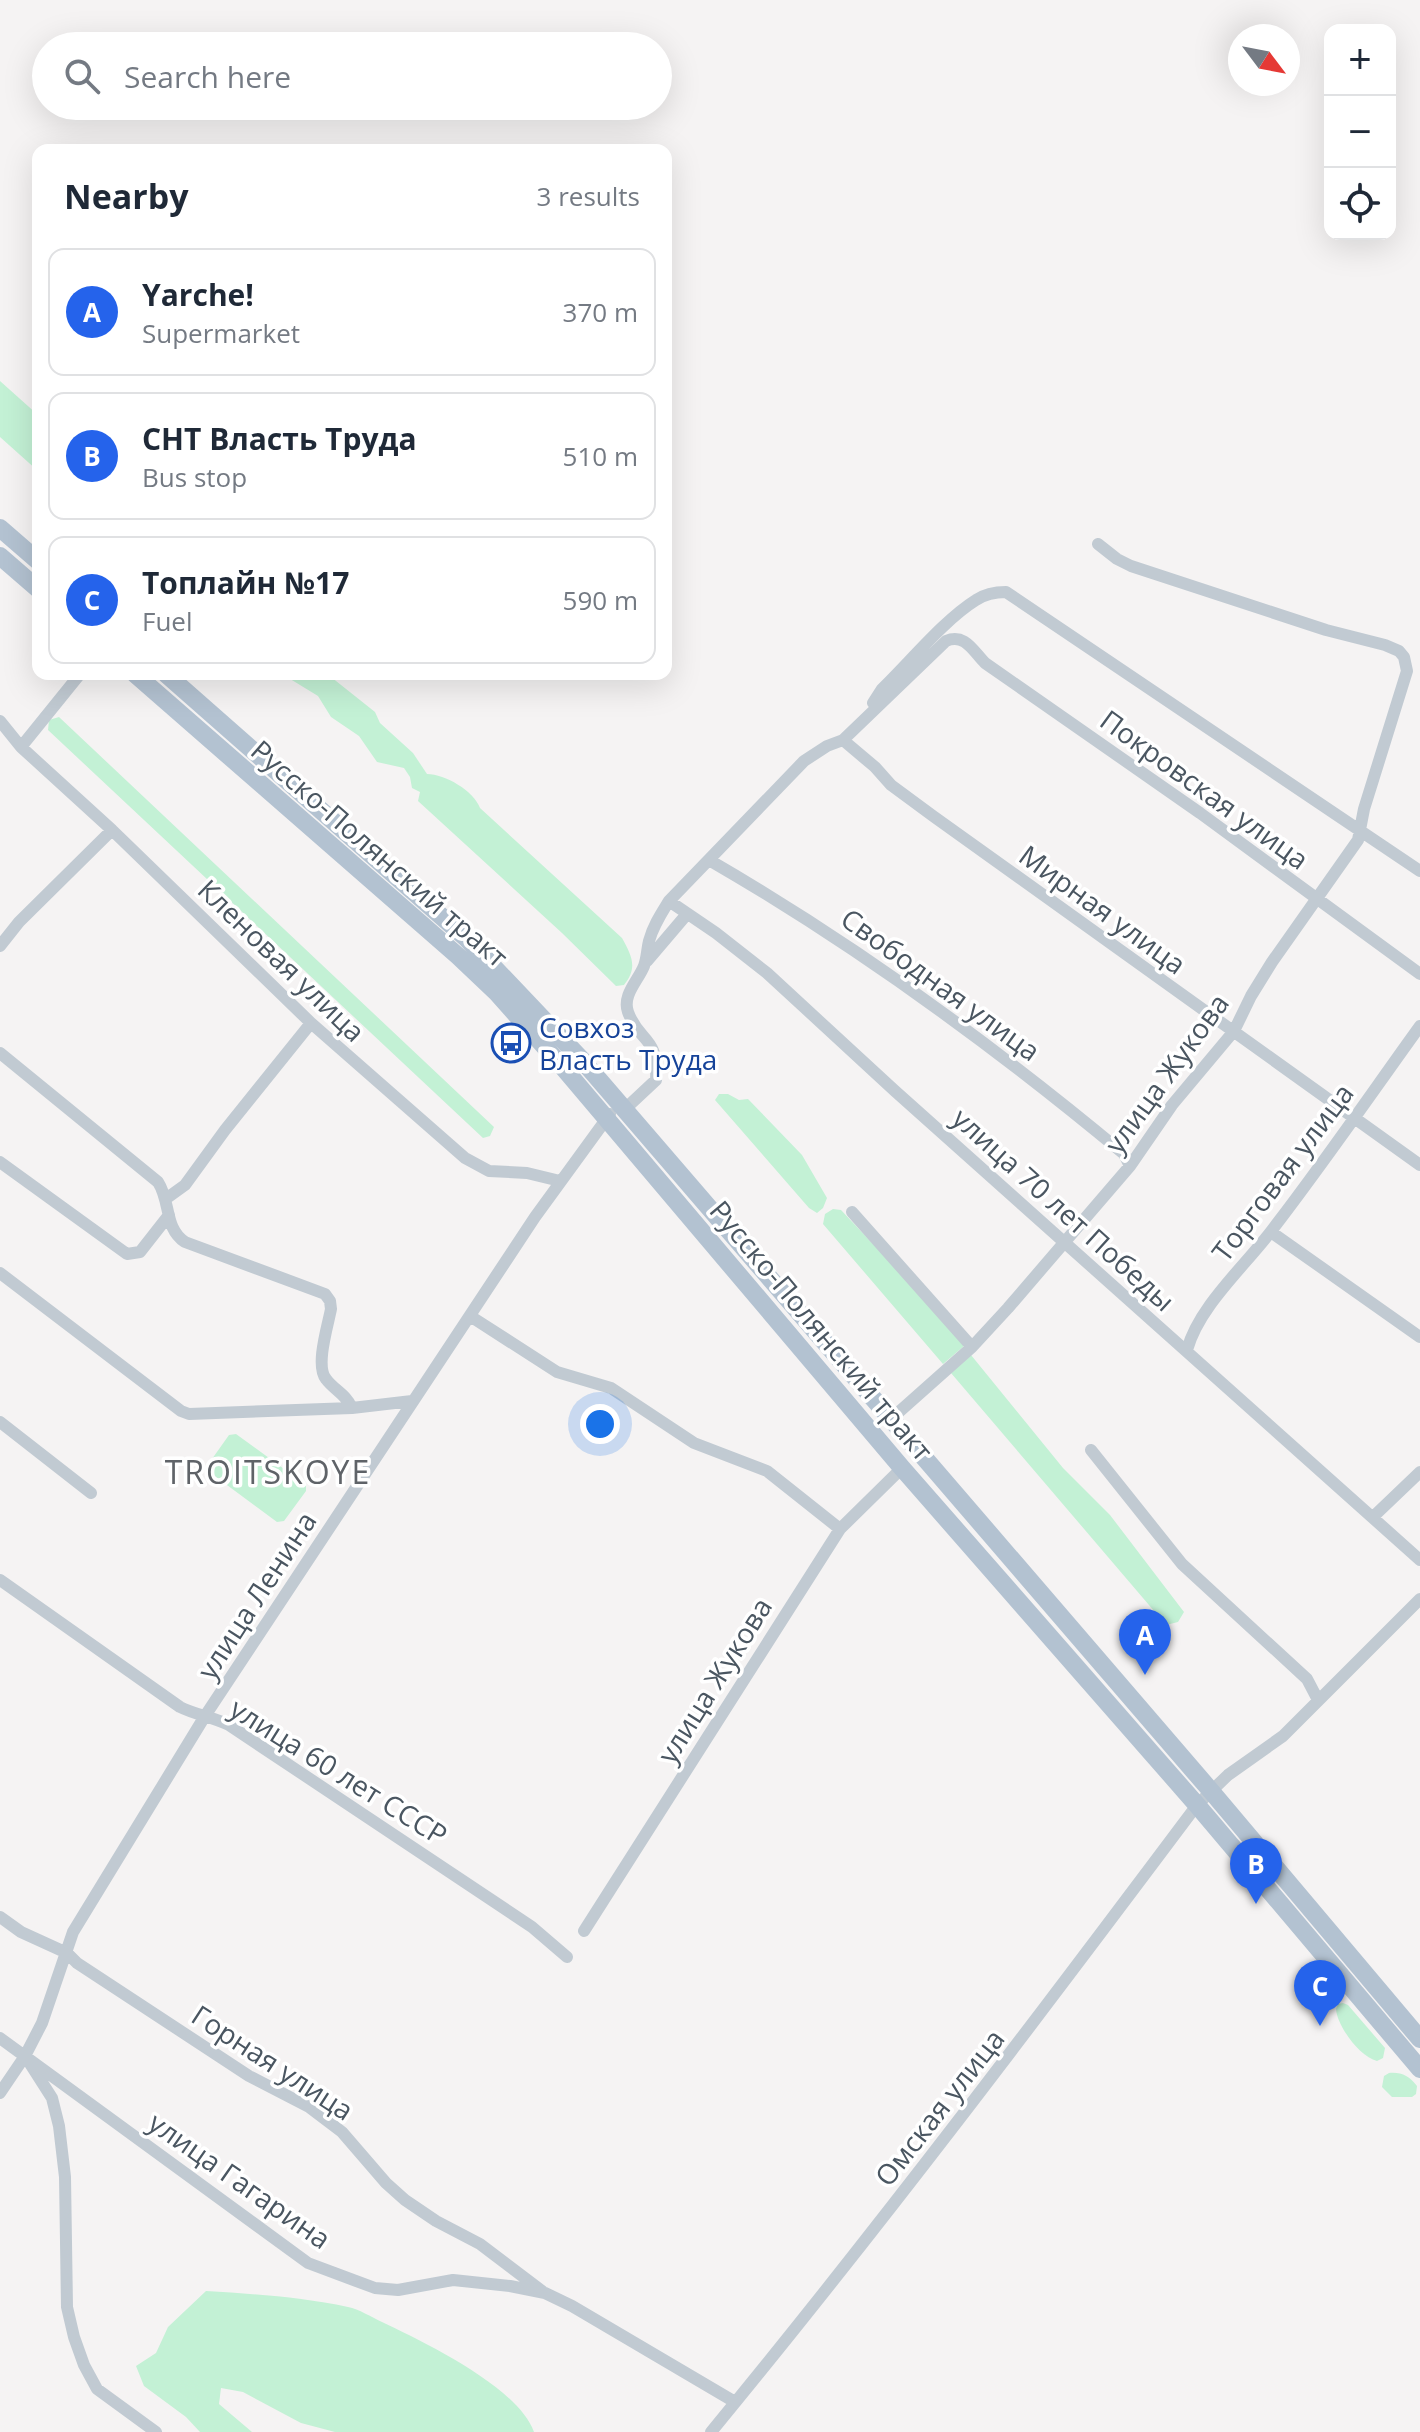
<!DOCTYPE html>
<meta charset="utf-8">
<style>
body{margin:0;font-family:"Open Sans",sans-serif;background:#f6f6f7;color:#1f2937}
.controls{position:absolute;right:24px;top:24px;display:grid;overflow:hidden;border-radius:16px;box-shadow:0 8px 32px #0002}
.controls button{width:72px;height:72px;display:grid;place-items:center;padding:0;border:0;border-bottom:2px solid #e0e1e3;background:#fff;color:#1f2937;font:40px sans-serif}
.compass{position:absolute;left:1228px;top:24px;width:72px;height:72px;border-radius:50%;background:#fff;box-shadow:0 8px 32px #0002;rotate:122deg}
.you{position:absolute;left:600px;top:1424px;width:28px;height:28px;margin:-20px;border:6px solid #fff;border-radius:50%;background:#1a73e8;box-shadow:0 0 0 12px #1a73e833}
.badge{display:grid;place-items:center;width:52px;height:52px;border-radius:50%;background:#2563eb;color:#fff;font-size:26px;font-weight:700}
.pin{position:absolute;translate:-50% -66px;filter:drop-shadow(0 2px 4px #0008)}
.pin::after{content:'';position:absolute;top:42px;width:28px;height:24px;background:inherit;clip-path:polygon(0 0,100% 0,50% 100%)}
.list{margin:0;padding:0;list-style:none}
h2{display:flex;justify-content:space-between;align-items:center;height:104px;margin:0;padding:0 32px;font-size:34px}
h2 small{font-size:26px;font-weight:400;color:#747a83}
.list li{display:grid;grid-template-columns:52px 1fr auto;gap:24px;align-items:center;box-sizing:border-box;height:128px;margin:0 16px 16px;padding:0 16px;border:2px solid #e0e1e3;border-radius:16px}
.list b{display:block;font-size:30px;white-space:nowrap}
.list p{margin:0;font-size:26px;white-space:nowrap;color:#747a83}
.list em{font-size:26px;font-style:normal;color:#747a83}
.icon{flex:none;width:44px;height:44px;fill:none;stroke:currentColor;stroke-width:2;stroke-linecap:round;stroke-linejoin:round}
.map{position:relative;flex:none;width:1420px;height:2432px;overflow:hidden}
.search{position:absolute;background:#fff;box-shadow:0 8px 32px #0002;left:32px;top:32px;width:640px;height:88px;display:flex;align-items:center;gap:20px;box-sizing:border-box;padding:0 28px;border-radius:44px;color:#747a83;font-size:30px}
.panel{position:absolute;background:#fff;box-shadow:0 8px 32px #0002;left:32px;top:144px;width:640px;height:536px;border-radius:16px}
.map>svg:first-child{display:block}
.green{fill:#c3f1d5}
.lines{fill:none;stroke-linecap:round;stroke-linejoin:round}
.minor{stroke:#c1cad2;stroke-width:12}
.primary{stroke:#b3c2d1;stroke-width:18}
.labels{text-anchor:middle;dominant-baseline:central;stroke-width:7;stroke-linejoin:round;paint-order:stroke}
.street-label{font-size:28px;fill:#4a5661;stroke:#fff}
.transit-label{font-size:28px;fill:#164399;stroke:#fff;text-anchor:start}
.quarter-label{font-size:32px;letter-spacing:2px;fill:#5f6368;stroke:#fff}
</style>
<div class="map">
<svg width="1420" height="2432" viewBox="0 0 1420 2432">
<rect width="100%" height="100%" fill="#f5f3f3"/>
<path class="green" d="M0,381l38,34v56l-38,-34z
M282,674h41l8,3 44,35 5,11 33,30 14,21c18,0 47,17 53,34l142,130c10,18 16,30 2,47l-8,1 -54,-53 -144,-132 2,-9 -8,-4 -2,-11 -6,-9 -27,-6 -18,-26 -28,-19 -13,-21z
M59,717l435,410 -4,9 -7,2 -435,-408 1,-10z
M719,1094h9l11,6 9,-1 54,56 25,43 -4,10 -6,5 -8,-5 -94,-108z
M833,1209l8,1 79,84 44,52 -21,18 -120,-140 2,-10z
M971,1355l92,113 47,47 74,97 -6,10 -12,3 -215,-252z
M236,1434l70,51v6l-22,30 -7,1 -69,-51 -1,-5 22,-31z
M1343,2003l5,2 37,43 -2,10 -6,3c-17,-4 -40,-35 -41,-52l2,-5z
M1389,2073c13,-1 20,3 28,13l-1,8 -4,3h-20l-10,-10 2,-11z
M206,2291c47,3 95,6 142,16 11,2 23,10 34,15 42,20 136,65 152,110h-199l-34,-9 -58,-31 -22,-4 -2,16 33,28h-52l-14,-15 -42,-31 -8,-20 20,-13 12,-26z"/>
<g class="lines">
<path class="minor" d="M873,703l9,-14c28,-27 62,-69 94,-89 9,-6 20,-8 30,-8l414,279
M0,721l21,26 91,83 199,193 154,135 24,13 38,2 33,8
M843,740l32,27 16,18 42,31 487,349
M21,747l59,-73
M709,860c147,85 284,185 415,294l6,12
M669,901l47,32 51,40 128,118 525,469
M0,946l19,-24 93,-92
M647,961l40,-47
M0,1053l158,129c13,20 6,46 27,60l140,52 5,7 1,8c-3,16 -16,57 -5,70 8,11 20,15 26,29
M625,1109l31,-29c3,-45 -17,-37 -28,-68 -6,-17 10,-31 16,-46 3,-8 3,-17 5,-25 4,-15 12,-27 20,-40l135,-140 23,-15 16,-6 103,-99c19,-8 27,10 39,22l215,150 220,161
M0,1162l127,92 13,-2 29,-37
M167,1198l18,-13 40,-55 86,-107
M852,1212l120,135
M1271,1232l149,105
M0,1273l181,138 8,3 163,-6 60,-7
M470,1316l87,56 54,16 83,55 73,28 73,58
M1187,1350c12,-44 58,-84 85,-120 51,-66 99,-136 148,-204
M891,1419l81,-72 36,-39 122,-142 42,-61 62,-74 17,-35 21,-34 86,-122 6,-31 43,-138 -3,-14 -5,-6 -14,-6 -59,-15 -195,-64 -14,-7 -19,-15
M0,1422l91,71
M1091,1450l91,114 125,115 11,21
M1374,1516l46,-44
M0,1580l180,127c16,8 33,10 49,18l303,202 35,30
M0,1917l21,15 46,21 10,10 172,113 60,31 33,25 44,51 19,17 31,21 44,23 62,47
M584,1931l256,-402 62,-61
M0,2038l308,225 67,25 23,2 55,-10 57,6 35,7 27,13 163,96
M29,2062l23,36 7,28 6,51 2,130 7,30 10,28 13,24 59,43
M0,2093l25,-37 17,-33 31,-91 132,-216 330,-499 75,-103
M711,2432c168,-204 327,-415 486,-627l31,-30 55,-39 137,-137"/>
<path class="primary" d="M0,528l38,33
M0,556l38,33
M135,674l323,282 39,37 64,72 341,403 295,337 223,264
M166,674l300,264 116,122 629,731 209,248"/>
</g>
<defs>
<symbol id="bus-ring" viewBox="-11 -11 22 22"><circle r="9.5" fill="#fff" stroke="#1a4fb4" stroke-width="1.5"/><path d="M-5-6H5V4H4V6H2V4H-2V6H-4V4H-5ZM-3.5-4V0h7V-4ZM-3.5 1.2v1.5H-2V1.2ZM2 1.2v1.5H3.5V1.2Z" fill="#1a4fb4"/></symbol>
</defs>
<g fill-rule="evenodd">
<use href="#bus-ring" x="489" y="1021" width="44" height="44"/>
</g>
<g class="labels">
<g class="street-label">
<text transform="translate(1205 789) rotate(36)">Покровская улица</text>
<text transform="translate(380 853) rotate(41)">Русско-Полянский тракт</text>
<text transform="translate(1103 909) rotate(36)">Мирная улица</text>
<text transform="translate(282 960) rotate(44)">Кленовая улица</text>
<text transform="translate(941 984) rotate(36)">Свободная улица</text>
<text transform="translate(1166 1073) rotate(-54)">улица Жукова</text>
<text transform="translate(1282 1172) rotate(-53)">Торговая улица</text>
<text transform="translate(1064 1209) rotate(42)">улица 70 лет Победы</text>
<text transform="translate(822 1330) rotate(50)">Русско-Полянский тракт</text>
<text transform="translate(256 1595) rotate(-57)">улица Ленина</text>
<text transform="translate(714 1680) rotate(-58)">улица Жукова</text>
<text transform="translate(339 1771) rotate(32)">улица 60 лет СССР</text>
<text transform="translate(273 2062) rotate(33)">Горная улица</text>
<text transform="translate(939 2107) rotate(-52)">Омская улица</text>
<text transform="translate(240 2180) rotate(35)">улица Гагарина</text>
</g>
<g class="transit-label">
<text x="539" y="1027">Совхоз<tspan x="539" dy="32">Власть Труда</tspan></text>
</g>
<g class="quarter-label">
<text x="268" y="1471">TROITSKOYE</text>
</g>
</g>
</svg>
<div class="controls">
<button>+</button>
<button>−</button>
<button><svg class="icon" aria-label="locate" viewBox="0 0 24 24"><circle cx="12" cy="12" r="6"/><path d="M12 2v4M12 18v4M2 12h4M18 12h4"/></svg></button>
</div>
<svg class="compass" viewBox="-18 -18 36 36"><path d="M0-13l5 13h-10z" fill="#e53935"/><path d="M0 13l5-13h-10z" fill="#747a83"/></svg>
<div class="you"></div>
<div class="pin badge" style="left:1145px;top:1675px">A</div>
<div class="pin badge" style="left:1256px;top:1904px">B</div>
<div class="pin badge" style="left:1320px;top:2026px">C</div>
<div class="search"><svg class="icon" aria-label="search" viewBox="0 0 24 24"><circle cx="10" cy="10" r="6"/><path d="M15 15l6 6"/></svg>Search here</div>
<section class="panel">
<h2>Nearby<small>3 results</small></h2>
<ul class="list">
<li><span class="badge">A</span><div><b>Yarche!</b><p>Supermarket</p></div><em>370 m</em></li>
<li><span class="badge">B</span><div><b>СНТ Власть Труда</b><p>Bus stop</p></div><em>510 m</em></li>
<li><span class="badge">C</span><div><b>Топлайн №17</b><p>Fuel</p></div><em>590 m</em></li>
</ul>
</section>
</div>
